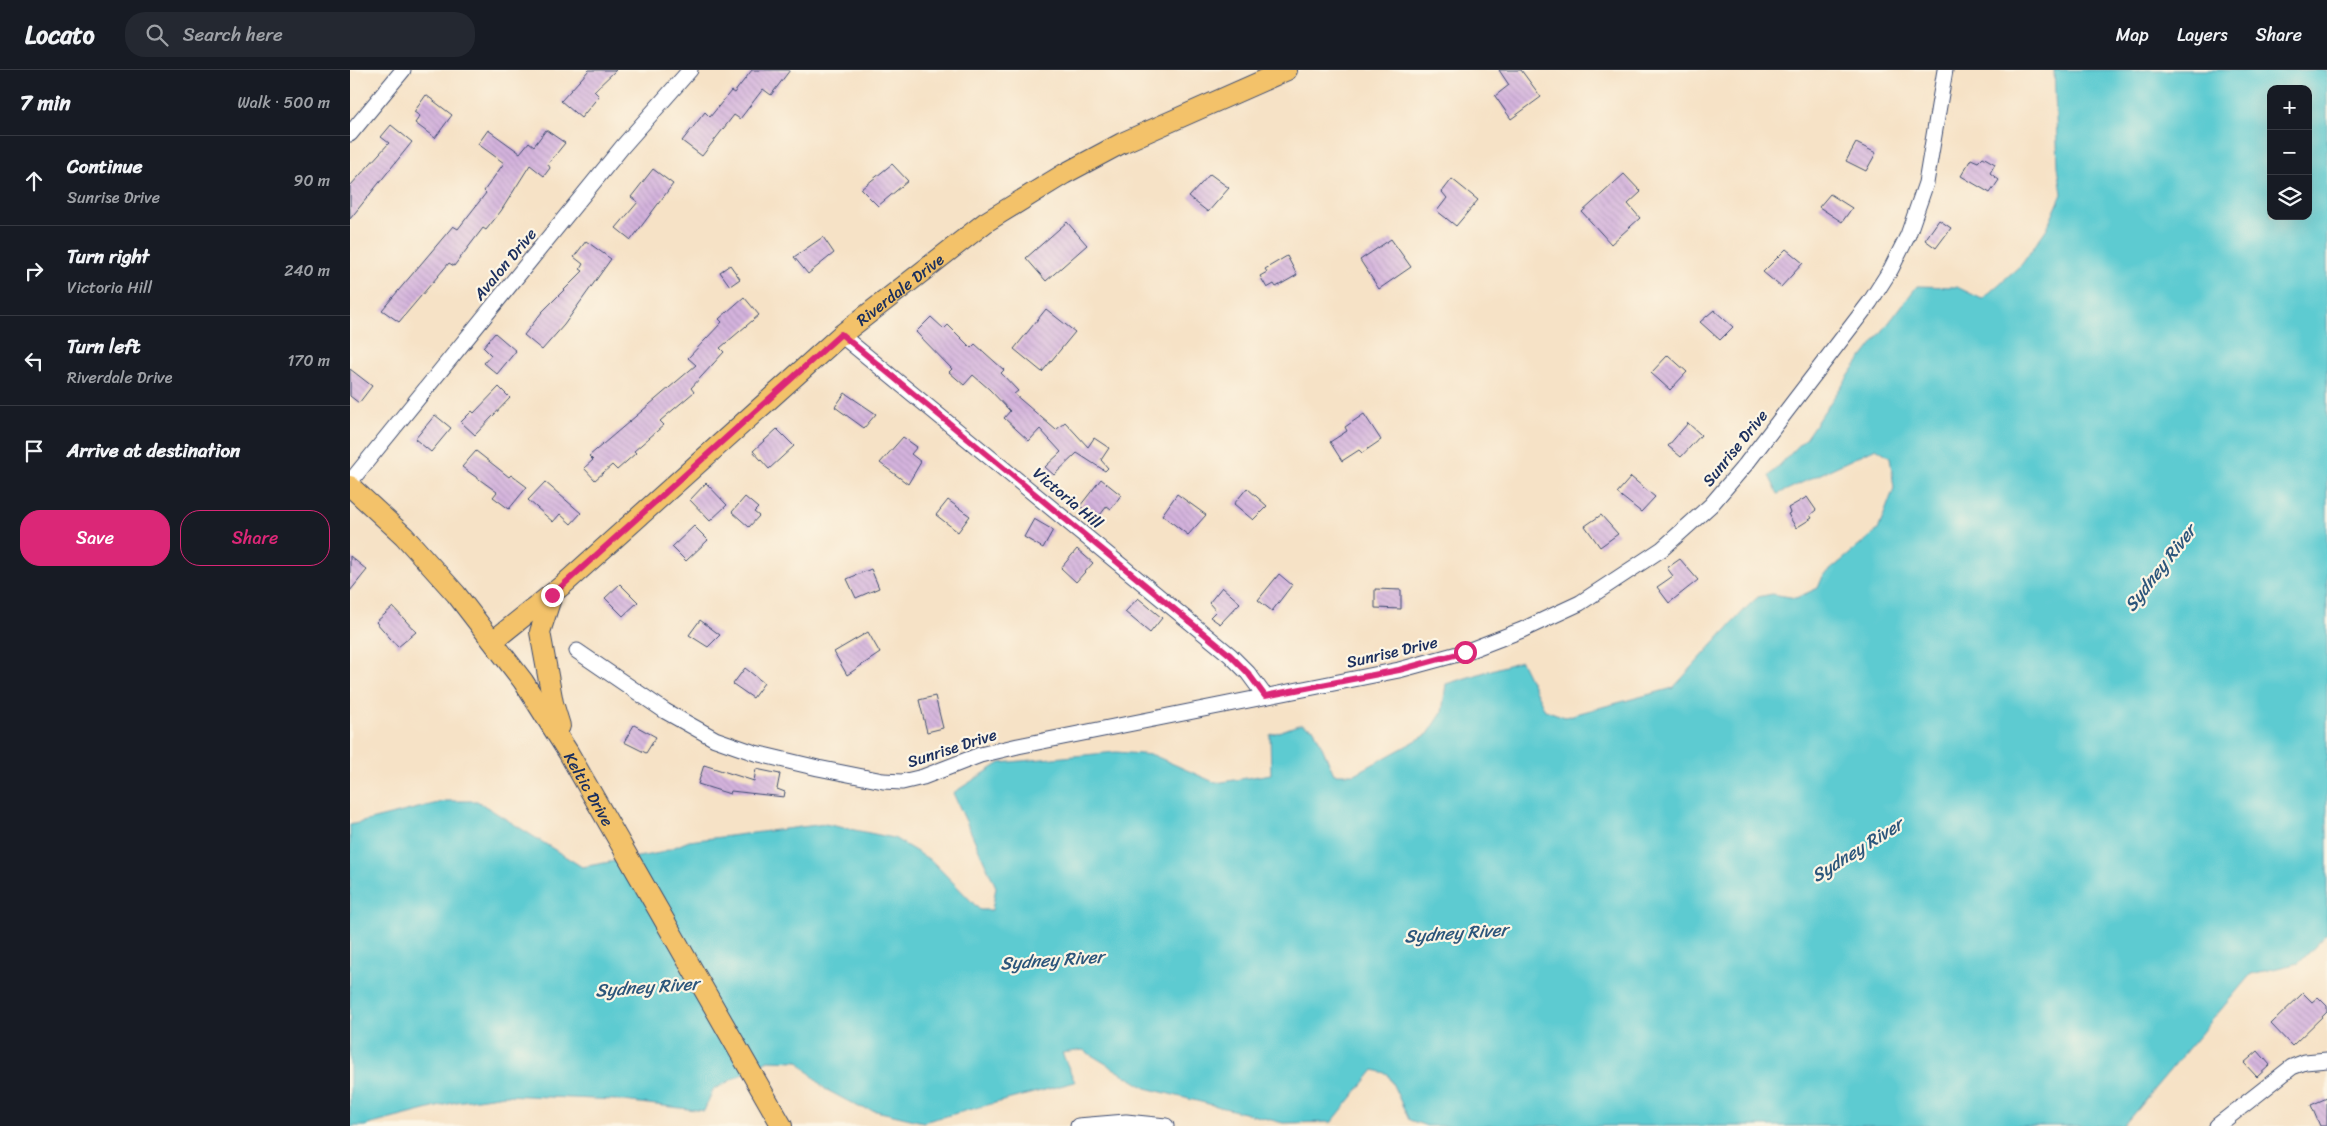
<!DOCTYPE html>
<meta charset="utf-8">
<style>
body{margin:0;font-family:Sriracha,sans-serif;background:#242831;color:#f1f3f6}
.controls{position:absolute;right:15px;top:15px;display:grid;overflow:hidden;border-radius:10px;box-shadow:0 5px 20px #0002}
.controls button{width:45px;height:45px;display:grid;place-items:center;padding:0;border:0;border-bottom:1px solid #363941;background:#171b24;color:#f1f3f6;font:25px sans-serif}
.stop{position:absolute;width:15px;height:15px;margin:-11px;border:4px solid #db2777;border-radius:50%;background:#fff}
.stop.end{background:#db2777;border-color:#fff;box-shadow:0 1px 5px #0008}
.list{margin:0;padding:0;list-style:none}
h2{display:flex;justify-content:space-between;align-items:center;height:65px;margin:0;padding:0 20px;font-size:21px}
h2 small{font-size:16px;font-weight:400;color:#9ea1a6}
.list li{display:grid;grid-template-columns:32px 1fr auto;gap:15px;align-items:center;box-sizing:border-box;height:90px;padding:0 20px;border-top:1px solid #363941}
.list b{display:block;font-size:19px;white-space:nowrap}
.list p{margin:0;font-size:16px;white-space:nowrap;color:#9ea1a6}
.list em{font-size:16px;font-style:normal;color:#9ea1a6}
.actions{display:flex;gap:10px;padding:15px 20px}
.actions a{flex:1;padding:11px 0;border:1px solid #db2777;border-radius:20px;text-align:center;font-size:18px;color:#db2777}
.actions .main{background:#db2777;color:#fff}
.icon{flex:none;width:28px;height:28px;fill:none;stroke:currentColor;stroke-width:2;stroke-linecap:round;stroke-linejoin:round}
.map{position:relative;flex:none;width:1977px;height:1056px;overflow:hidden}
header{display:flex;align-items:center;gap:30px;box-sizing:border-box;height:70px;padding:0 25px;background:#171b24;border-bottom:1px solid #363941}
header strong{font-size:24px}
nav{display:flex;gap:28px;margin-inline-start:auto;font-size:18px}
.search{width:350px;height:45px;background:#242831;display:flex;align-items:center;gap:12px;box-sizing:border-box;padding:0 18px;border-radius:20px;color:#9ea1a6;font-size:19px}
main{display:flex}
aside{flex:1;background:#171b24}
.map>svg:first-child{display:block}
.water{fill:#5dcbd1;stroke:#3c7d98;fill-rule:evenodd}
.building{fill:url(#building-back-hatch)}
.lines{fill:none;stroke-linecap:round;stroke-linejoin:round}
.minor-casing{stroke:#3c4a6e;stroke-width:17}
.major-casing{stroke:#3c4a6e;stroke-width:22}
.minor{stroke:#fff;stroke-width:15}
.major{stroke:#f3c26a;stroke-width:20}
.route{stroke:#db2777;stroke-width:6}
.labels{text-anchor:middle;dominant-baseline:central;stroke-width:4.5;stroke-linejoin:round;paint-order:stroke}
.street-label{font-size:16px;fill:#1b2f5e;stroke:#fcf5e5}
.water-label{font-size:18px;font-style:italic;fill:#2c567b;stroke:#fcf5e5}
</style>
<header>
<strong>Locato</strong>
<div class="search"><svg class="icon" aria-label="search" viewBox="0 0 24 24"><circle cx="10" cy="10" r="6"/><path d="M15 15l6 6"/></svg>Search here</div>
<nav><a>Map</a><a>Layers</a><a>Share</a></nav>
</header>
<main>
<aside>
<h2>7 min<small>Walk · 500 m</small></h2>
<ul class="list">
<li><svg class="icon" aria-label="ahead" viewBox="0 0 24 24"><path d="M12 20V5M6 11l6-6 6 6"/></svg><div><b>Continue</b><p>Sunrise Drive</p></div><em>90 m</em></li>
<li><svg class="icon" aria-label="right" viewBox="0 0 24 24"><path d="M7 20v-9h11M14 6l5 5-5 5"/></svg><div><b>Turn right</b><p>Victoria Hill</p></div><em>240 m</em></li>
<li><svg class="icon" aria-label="left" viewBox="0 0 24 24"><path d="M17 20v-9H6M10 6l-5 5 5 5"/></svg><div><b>Turn left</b><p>Riverdale Drive</p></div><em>170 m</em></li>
<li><svg class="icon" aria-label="arrive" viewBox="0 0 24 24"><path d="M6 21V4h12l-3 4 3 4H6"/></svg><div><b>Arrive at destination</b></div></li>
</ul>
<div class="actions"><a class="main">Save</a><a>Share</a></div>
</aside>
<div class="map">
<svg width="1977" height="1056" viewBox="0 0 1977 1056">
<defs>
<pattern id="building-back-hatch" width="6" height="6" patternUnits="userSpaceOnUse" patternTransform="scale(1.25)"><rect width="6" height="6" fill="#d4b3dd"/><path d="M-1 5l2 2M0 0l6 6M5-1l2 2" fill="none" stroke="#b59ac0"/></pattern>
</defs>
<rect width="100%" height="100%" fill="#fcf5e5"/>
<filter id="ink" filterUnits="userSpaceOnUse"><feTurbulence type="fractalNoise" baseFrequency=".02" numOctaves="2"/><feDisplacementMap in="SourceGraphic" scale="10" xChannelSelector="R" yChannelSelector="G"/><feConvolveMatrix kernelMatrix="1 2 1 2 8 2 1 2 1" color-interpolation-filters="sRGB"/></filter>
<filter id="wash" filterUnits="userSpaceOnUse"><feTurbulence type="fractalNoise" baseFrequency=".0096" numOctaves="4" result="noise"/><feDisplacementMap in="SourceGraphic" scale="20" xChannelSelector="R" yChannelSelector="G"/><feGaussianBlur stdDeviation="1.12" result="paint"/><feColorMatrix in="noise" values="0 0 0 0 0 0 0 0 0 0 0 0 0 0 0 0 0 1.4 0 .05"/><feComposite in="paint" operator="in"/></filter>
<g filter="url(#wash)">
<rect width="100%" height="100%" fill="#f6e2c6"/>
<path class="water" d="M1704,0h273v864l-28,29 -48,11 -128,152h-696l-18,-6 -21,-46 -14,-4 -42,52 -49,1 -137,-35 -63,-38 -21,3 13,29 -152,40 -64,-15 -34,-18 -27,-28 -30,-1 -55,30 -9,21 -88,-11 -111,-5 -49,7 -92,24h-14v-301l96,-24h31l105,66 78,-14 29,-12 136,-17 69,14 38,23 48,49h12l4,-23 -43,-94 47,-30 116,-11 37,3 63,28 55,-9 -1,-39 31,-11 13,5 20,45h21l73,-40 14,-21 4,-29 75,-23 24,49 20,7 108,-29 75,-82 10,-9 14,-3 24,4 22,-10 5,-12 55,-46 16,-42 -4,-31 -14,-9 -98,46 -9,-18 36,-37 49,-71 63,-82 40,1 25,12 40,-35 25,-36 15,-34 -4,-28zM1921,19h37v127h-37z"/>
<g id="blocks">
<path class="building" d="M239,0h27l-22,21 5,5 -18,22 -20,-17z
M402,0h38l-19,25 -8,-6 -23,30 -6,-4 -32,41 -20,-15 23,-29 5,5 21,-26 3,2z
M1149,0h22l20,27 -30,22 -16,-23 14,-11z
M76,25l26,20 -17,23 -20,-15 5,-7 -6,-4z
M41,55l21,17 -62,77v-33l39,-43 -8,-6z
M138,60l32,23 9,-11 5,4 12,-16 19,13 -17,21 2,4 -6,8 -14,-11 -29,46 -15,19 -3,-2 -29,38 -5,-3 -50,59 -17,-12 71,-84 5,3 28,-36 -2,-2 20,-28 -26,-19z
M1506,73l20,10 -10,18 -20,-10z
M1633,87l12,7 -5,9 9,7 -9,13 -29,-17 10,-17 7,3z
M542,94l16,17 -30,25 -17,-17z
M303,99l20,15 -42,56 -15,-12 22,-26 -7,-5z
M860,104l19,14 -21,24 -19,-15z
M1274,104l17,18 -13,12 12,14 -29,26 -29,-32z
M1102,109l26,21 -22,26 -19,-15 10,-13 -5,-6z
M1480,124l22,14 -10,14 -23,-15z
M1589,150l12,8 -15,20 -11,-8z
M717,152l20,23 -41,36 -20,-23z
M473,167l11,16 -26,21 -14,-17z
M1041,169l20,28 -32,22 -19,-29z
M236,171l25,18 -47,66 -22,25 -18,-15 18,-23 41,-41 -3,-2 3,-5 -9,-7z
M1436,179l17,14 -22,24 -18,-15z
M937,186l10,19 -21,12 -2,-3 -7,4 -7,-12 7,-4 -2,-3z
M380,195l10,14 -10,7 -10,-14z
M394,227l15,18 -39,33 4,4 -33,36 3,4 -34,29 4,4 -30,26 2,2 -19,17 -5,-5 -17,15 -11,-12 9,-8 -4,-4 107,-91 -8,-7 34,-36 -3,-3z
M696,239l29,23 -33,40 -28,-23z
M1364,240l19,17 -13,13 -20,-18z
M581,247l13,12 4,-4 23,23 4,-4 29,26 -3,3 17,18 -4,3 42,36 9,-8 23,25 6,-9 15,10 -8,12 7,8 -3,3 -28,-18 -23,22 -9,-8 16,-15 -21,-23 -11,12 -25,-23 6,-7 -21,-22 -16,-14 -9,10 -15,-13 3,-3 -36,-37z
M145,263l21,18 -19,23 -13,-11 7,-8 -8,-8z
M1318,285l19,17 -17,18 -19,-17z
M0,299l22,17 -13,17 -9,-7z
M149,317l11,11 -35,37 -14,-13 11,-11 2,2z
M495,323l31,21 -12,14 -29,-21z
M1014,344l17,26 -19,13 -3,-3 -17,11 -12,-19 17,-11 -2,-4z
M85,345l16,13 -20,24 -16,-13z
M1338,353l13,12 -20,22 -13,-11z
M427,359l17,17 -25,23 -16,-18z
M553,367l14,10 -6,7 10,8 -13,22 -28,-21z
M126,381l33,26 2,-2 16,12 -18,22 -16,-12 4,-5 -35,-25z
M1281,407l24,20 -14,15 -24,-19z
M751,409l20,16 -10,14 -4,-3 -10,13 -17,-13z
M195,412l36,31 -10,11 -11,-10 -7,8 -25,-22z
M356,413l21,22 -17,16 -20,-21z
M897,418l20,18 -14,14 -19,-16z
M827,424l29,21 -18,20 -26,-20z
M395,427l13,11 -4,4 5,4 -10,11 -17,-15z
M1457,427l9,13 -6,5 2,3 -16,10 -8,-14 2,-1 -2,-5z
M598,430l22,16 -12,16 -22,-17z
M1251,445l17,19 -18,13 -15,-21z
M684,449l19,11 -10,18 -19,-11z
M344,456l14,14 -22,21 -14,-14z
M727,479l16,14 -17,19 -15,-14z
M0,486l17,14 -17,21z
M1330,489l18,21 -29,23 -12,-16 16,-11 -6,-8z
M521,499l8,19 -23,10 -9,-19z
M929,504l13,11 -20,26 -14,-11z
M270,514l18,18 -15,14 -18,-18z
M872,517l18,16 -20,21 -10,-7 6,-6 -7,-8z
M1025,519l26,1v19l-26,-1z
M788,528l24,20 -12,15 -25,-21z
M43,537l23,25 -18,15 -22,-25z
M350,550l20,15 -12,12 -19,-12z
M518,562l12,21 -33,22 -13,-23z
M395,598l19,15 -11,15 -20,-14z
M585,626l8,32 -16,4 -8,-32z
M284,655l22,12 -10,16 -22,-11z
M354,695l50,16 2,-12 24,5 -3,15 8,3 -1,5 -53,-6 -1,3 -32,-10z
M1953,923l9,9 6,-5 9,9v6l-35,34 -21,-22z
M1908,981l12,14 -13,12 -13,-14z
M1977,1028v28h-7l-9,-21z"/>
</g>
</g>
<g filter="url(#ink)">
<use href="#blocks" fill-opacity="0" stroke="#3c4a6e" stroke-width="1"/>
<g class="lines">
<defs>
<path id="minor" d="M0,64l53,-64
M491,265l389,320 18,18 17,23
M0,412l273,-336 67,-76
M227,581l88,60 50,28 40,14 63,15 65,13 19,1 21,-5 57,-22 38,-9 381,-76 66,-18 57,-22 58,-27 82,-54 49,-44 35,-41 124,-162 21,-33 17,-34 18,-52 19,-113
M728,1056l48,-4 40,4
M1867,1056l75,-59 13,-5 22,-2"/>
<g id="major">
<path id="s1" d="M0,416l54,50 52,58 67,87 45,71 214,374"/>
<path d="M202,525l-12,37 13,71 7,23"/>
<path id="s2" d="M143,571l71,-57 277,-249 145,-113 78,-48 58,-31 165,-73"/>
</g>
</defs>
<use href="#minor" class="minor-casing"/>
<use href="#major" class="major-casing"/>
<use href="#minor" class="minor"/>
<use href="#major" class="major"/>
</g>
</g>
<g class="lines" filter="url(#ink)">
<path class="route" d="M202,525l289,-261 389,321 18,18 17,23 134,-26 66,-18"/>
</g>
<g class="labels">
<g class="street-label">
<text transform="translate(155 194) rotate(-50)">Avalon Drive</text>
<text stroke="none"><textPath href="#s2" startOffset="538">Riverdale Drive</textPath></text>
<text transform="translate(1385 378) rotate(-51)">Sunrise Drive</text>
<text transform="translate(718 428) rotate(40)">Victoria Hill</text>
<text transform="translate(1042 582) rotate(-13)">Sunrise Drive</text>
<text transform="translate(602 678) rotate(-18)">Sunrise Drive</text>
<text stroke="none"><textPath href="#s1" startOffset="388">Keltic Drive</textPath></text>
</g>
<g class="water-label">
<text transform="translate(1810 498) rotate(-52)">Sydney River</text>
<text transform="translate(1507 780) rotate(-32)">Sydney River</text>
<text transform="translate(1106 863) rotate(-4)">Sydney River</text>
<text transform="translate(702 890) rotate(-4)">Sydney River</text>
<text transform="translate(297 917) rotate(-4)">Sydney River</text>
</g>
</g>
</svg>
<div class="controls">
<button>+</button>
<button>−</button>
<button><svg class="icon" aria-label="layers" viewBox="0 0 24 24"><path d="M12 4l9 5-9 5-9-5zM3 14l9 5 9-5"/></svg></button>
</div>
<div class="stop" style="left:1115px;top:582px"></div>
<div class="stop end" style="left:202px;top:525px"></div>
</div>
</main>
